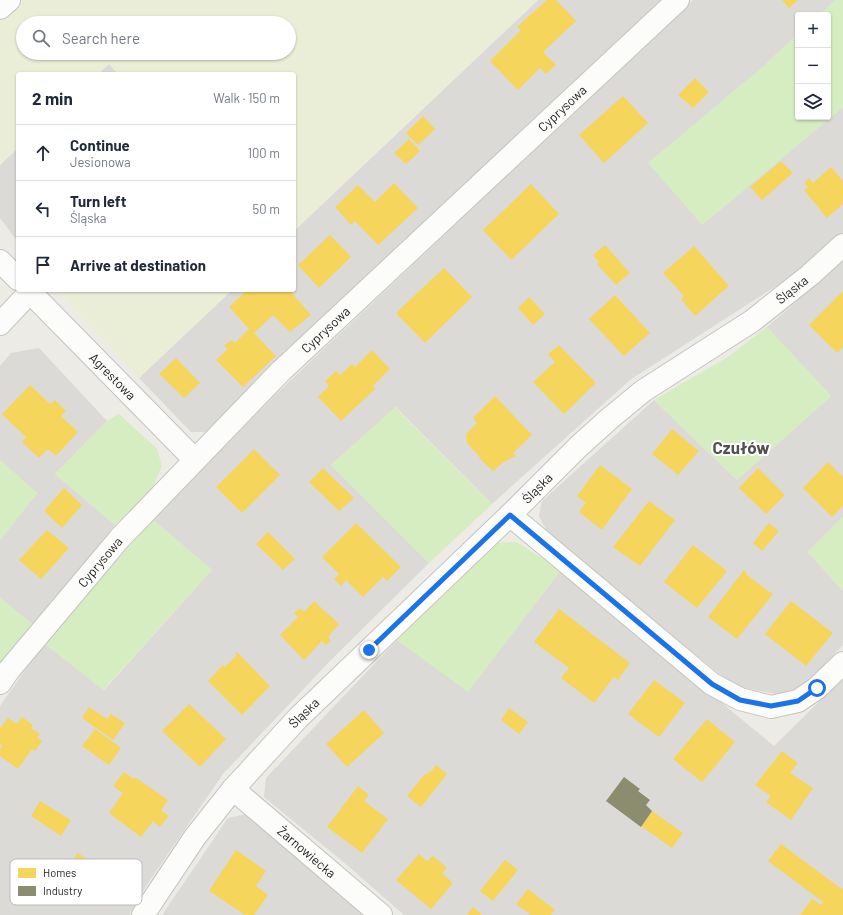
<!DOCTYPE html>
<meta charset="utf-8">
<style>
body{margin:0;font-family:Barlow,sans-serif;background:#f2f2f3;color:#1f2937}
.controls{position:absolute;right:12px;top:12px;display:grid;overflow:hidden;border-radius:4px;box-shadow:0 1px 3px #0004}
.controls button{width:36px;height:36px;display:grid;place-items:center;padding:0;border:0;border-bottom:1px solid #e0e1e3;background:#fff;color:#1f2937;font:20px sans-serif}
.stop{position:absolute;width:12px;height:12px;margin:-9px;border:3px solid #1a73e8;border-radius:50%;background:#fff}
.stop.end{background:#1a73e8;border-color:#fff;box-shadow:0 1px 4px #0008}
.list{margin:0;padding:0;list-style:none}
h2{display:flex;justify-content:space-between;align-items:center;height:52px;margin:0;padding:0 16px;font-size:17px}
h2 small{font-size:13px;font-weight:400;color:#747a83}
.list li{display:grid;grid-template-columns:26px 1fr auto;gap:12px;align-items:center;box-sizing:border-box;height:56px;padding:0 16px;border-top:1px solid #e0e1e3}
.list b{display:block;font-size:15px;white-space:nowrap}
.list p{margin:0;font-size:13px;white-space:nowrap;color:#747a83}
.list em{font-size:13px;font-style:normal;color:#747a83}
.icon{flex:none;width:22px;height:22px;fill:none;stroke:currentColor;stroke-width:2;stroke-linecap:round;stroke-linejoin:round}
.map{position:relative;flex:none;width:843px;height:915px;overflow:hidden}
.search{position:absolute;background:#fff;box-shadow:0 1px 3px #0004;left:16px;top:16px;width:280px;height:44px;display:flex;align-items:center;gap:10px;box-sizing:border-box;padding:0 14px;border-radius:22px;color:#747a83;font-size:15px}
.panel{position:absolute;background:#fff;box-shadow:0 1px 3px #0004;left:16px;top:72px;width:280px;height:220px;border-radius:4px}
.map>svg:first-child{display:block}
.residential{fill:#dbdad7}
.farmland{fill:#ebeed7;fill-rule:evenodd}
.grass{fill:#d5edc1}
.homes{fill:#f6d55c}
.industry{fill:#8c8c6e}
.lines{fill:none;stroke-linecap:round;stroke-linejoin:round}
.minor-casing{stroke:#c4c4c1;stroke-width:24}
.minor{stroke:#fcfcfb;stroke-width:22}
.route{stroke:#1a73e8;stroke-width:5}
.labels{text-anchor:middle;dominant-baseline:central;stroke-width:4;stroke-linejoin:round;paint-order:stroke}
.street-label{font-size:13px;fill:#1d1d1d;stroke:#fff}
.district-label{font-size:17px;font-weight:bold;fill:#505050;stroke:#fff}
.key{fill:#fff;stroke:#bbb;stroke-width:1}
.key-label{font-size:11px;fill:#1d1d1d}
</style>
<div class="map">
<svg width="843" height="915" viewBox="0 0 843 915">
<rect width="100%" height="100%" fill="#ecebe5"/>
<path class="residential" d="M538,0h127l-457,432h-17l-52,-54 93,-88h62v-59z
M693,0h143l-17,15h-21v19l-31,29 -65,162 141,-118v125l-56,47 -157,101 -138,124 -96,-97 -65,58 98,98 -100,99 -106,112 -75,109 -19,32h-129v-209l44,-63 60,47 108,-120 -59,-50 122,-125z
M109,64l9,10h-20z
M18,148v94l-18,-24v-53z
M843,261v256l-35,35 35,39v54l-36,38 -26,12 -46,-9 -184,-147 -12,-23 3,-15 112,-101 83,80 94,-84 -64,-69z
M39,348l68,73 -52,53 60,51 -58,72 -25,27 -32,-26v-58l37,-47 -37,-33v-94l11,-13z
M561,570l213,176 69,-68v237h-439l-57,-50 -83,-68 2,-19 131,-138 71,51z
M250,813l118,102h-206l66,-97z"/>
<path class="farmland" d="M24,0h514l-244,231v-157h-176l-9,-10 -11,10h-80v74l-18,17v-142zM23,23h266v30h-266z
M56,290h176l-93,88z"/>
<path class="grass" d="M836,0h7v107l-141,118 -54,-62 119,-100 31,-29v83h30v-102h-9z
M767,327l64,69 -94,84 -83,-80 74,-43z
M395,407l97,97 -63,59 -98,-98z
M119,414l38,35 5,17 -11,25 -36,34 -60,-51 52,-53z
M0,460l37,33 -37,47z
M843,517v74l-35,-39z
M153,520l59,50 -109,120 -59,-47z
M516,542l45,28 -93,122 -71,-52 100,-97z
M0,598l32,26 -32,40z"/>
<path class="homes" d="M547,0h9l20,21 -33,31 13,13 -10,9 -6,-6 -22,22 -28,-29 31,-31 -4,-3z
M782,0h16l-9,8z
M695,78l14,14 -16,16 -15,-13z
M623,96l25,27 -44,40 -25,-28z
M423,116l12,13 -17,16 -12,-12z
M409,139l11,12 -14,13 -12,-11z
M781,161l12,12 -31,27 -12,-13z
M831,167l12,14v23l-16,14 -23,-28 4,-3 -4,-4 5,-5 4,5z
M394,183l24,25 -40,37 -23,-24 -4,4 -16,-18 23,-22 17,17z
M531,184l28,30 -48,46 -28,-30z
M330,235l21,22 -32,31 -21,-23z
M605,245l25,28 -14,12 -19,-21 2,-2 -6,-7z
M694,246l35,40 -34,30 -14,-17 3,-3 -21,-23z
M444,268l28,29 -47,46 -29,-30z
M247,290h42l22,25 -21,17 -17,-17 -19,18 22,23 -33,31 -27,-27 12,-11 -4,-3 7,-6 4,3 14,-14 -20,-22z
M843,291v56l-6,6 -28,-28z
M615,295l35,38 -26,23 -35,-37z
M529,297l16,17 -12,11 -15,-17z
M559,345l37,38 -32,31 -31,-32 22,-20 -7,-8z
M372,350l18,19 -17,17 2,3 -34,32 -23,-24 11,-11 -4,-5 11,-10 4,4 12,-11 3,3z
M176,358l24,25 -16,15 -25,-24z
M30,385l20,19 5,-4 11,11 -5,5 17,16 -22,24 -8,-7 -9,9 -17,-16 4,-5 -24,-23z
M495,396l37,39 -19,18 3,3 -11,5 -12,10 -13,-12 -1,-3 -12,-13 -1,-7 1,-3 10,-10 -4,-5z
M672,429l27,22 -21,24 -26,-21z
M254,449l26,26 -38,38 -26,-26z
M828,462l15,15v29l-11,11 -29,-29z
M600,465l32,24 -30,41 -23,-18 7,-9 -9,-7z
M323,468l31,30 -15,13 -30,-29z
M758,468l27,27 -19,19 -27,-26z
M64,488l18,17 -20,23 -18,-17z
M649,501l26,19 -35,46 -27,-19z
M356,523l45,44 -14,14 -4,-4 -20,20 -17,-17 -5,6 -7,-7 5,-5 -17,-17z
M769,523l10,8 -17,20 -9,-8z
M47,530l22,18 -28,31 -22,-19z
M268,532l27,27 -12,11 -27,-26z
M693,545l34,26 -30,37 -33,-26z
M744,570l3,3 -1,1 23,18 1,-1 3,3 -36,45 -29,-22z
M314,601l25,23 -11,13 3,3 -5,5 -4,-4 -18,19 -24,-25 18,-18 -4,-4 6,-5 4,4z
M791,601l42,32 -27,33 -41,-32z
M559,609l71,54 -12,17 -4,-3 -20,26 -33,-25 8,-10 -35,-26z
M237,652l33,34 -28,29 -34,-34 15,-16 2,2 12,-12 -2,-1z
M654,680l31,23 -26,34 -31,-23z
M189,704l37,35 -26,28 -38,-36z
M89,707l18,12 4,-5 14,9 -12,17 -31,-22z
M509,708l19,14 -9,12 -18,-14z
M364,710l20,23 -37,34 -21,-23z
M22,717l11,8 -2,3 9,6 -3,4 5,3 -7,10 -3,-2 -14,20 -18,-13v-7l2,-3 -2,-2v-16l8,-10 9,6z
M707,719l28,23 -33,40 -29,-23z
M95,729l26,19 -12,17 -27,-19z
M782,751l16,12 -8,10 23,15 -22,32 -25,-18 5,-6 -16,-11z
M436,765l11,9 -26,33 -14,-11 18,-22 1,1 4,-4 1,1z
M124,772l10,7 1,-2 33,23 -7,10 8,6 -9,11 -7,-6 -12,16 -32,-24 14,-20 -10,-7z
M358,786l11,9 -5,6 24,18 -26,34 -35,-26z
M40,801l31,19 -10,16 -30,-20z
M652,811l31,22 -11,15 -31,-22z
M781,844l62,46v25h-43l12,-16 9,6 2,-3 -55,-41z
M236,850l30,21 -10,15 12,9 -14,20h-9l-36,-24z
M77,853l44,24 -17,29 -44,-24z
M419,854l8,7 6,-5 14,12 -5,5 11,10 -22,26 -35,-29z
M505,860l13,10 -25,31 -13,-10z
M528,889l27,21 -4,5h-20l-15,-11z
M473,907l9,8h-15z"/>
<path class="industry" d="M624,777l16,12 -2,2 12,9 -4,5 6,6 -11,16 -35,-26z"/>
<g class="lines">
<defs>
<g id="minor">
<path d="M0,8l9,-8"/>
<path d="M0,261l18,18"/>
<path id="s1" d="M28,290l167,170"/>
<path d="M0,324l30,-32"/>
<path d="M510,515l202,169 28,15 31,8 27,-6 19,-13 26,-25"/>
<path id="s2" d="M0,683l9,-13 111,-132 160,-166 398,-372"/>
<path id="s3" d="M233,789l148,126"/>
<path id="s4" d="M143,915l52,-78 38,-48 65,-71 212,-203 68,-68 31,-28 34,-28 109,-70 58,-46 33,-30"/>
</g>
</defs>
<use href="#minor" class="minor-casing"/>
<use href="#minor" class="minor"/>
</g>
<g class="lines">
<path class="route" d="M369,650l141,-135 202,169 28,16 31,6 27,-5 19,-13"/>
</g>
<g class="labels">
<g class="street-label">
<text stroke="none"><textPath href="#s2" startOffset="805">Cyprysowa</textPath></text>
<text stroke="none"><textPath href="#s4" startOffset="907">Śląska</textPath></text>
<text stroke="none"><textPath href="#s2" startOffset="481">Cyprysowa</textPath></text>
<text stroke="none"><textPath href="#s1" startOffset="121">Agrestowa</textPath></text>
<text stroke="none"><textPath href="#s4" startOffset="583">Śląska</textPath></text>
<text stroke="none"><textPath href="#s2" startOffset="157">Cyprysowa</textPath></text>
<text stroke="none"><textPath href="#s4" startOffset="259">Śląska</textPath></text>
<text stroke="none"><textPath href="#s3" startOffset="97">Żarnowiecka</textPath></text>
</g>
<g class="district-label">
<text x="741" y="447">Czułów</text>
</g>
</g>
<rect x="10" y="859" width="132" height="46" rx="6" class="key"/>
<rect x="18" y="868" width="18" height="10" fill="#f6d55c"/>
<rect x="18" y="886" width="18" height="10" fill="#8c8c6e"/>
<g class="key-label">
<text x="43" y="877">Homes</text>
<text x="43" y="895">Industry</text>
</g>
</svg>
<div class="controls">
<button>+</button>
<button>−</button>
<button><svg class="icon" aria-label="layers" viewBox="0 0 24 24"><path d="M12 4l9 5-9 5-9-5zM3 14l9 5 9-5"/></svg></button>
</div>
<div class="stop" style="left:817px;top:688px"></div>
<div class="stop end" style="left:369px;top:650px"></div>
<div class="search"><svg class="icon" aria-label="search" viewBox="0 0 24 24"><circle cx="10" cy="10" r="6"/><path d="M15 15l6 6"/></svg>Search here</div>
<section class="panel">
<h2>2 min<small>Walk · 150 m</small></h2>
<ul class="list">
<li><svg class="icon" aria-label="ahead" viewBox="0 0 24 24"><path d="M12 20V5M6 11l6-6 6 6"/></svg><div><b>Continue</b><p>Jesionowa</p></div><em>100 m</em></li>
<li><svg class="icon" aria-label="left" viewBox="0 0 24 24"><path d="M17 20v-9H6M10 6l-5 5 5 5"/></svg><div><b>Turn left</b><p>Śląska</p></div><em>50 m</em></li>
<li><svg class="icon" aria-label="arrive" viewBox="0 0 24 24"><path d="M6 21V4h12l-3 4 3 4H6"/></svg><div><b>Arrive at destination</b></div></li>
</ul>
</section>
</div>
